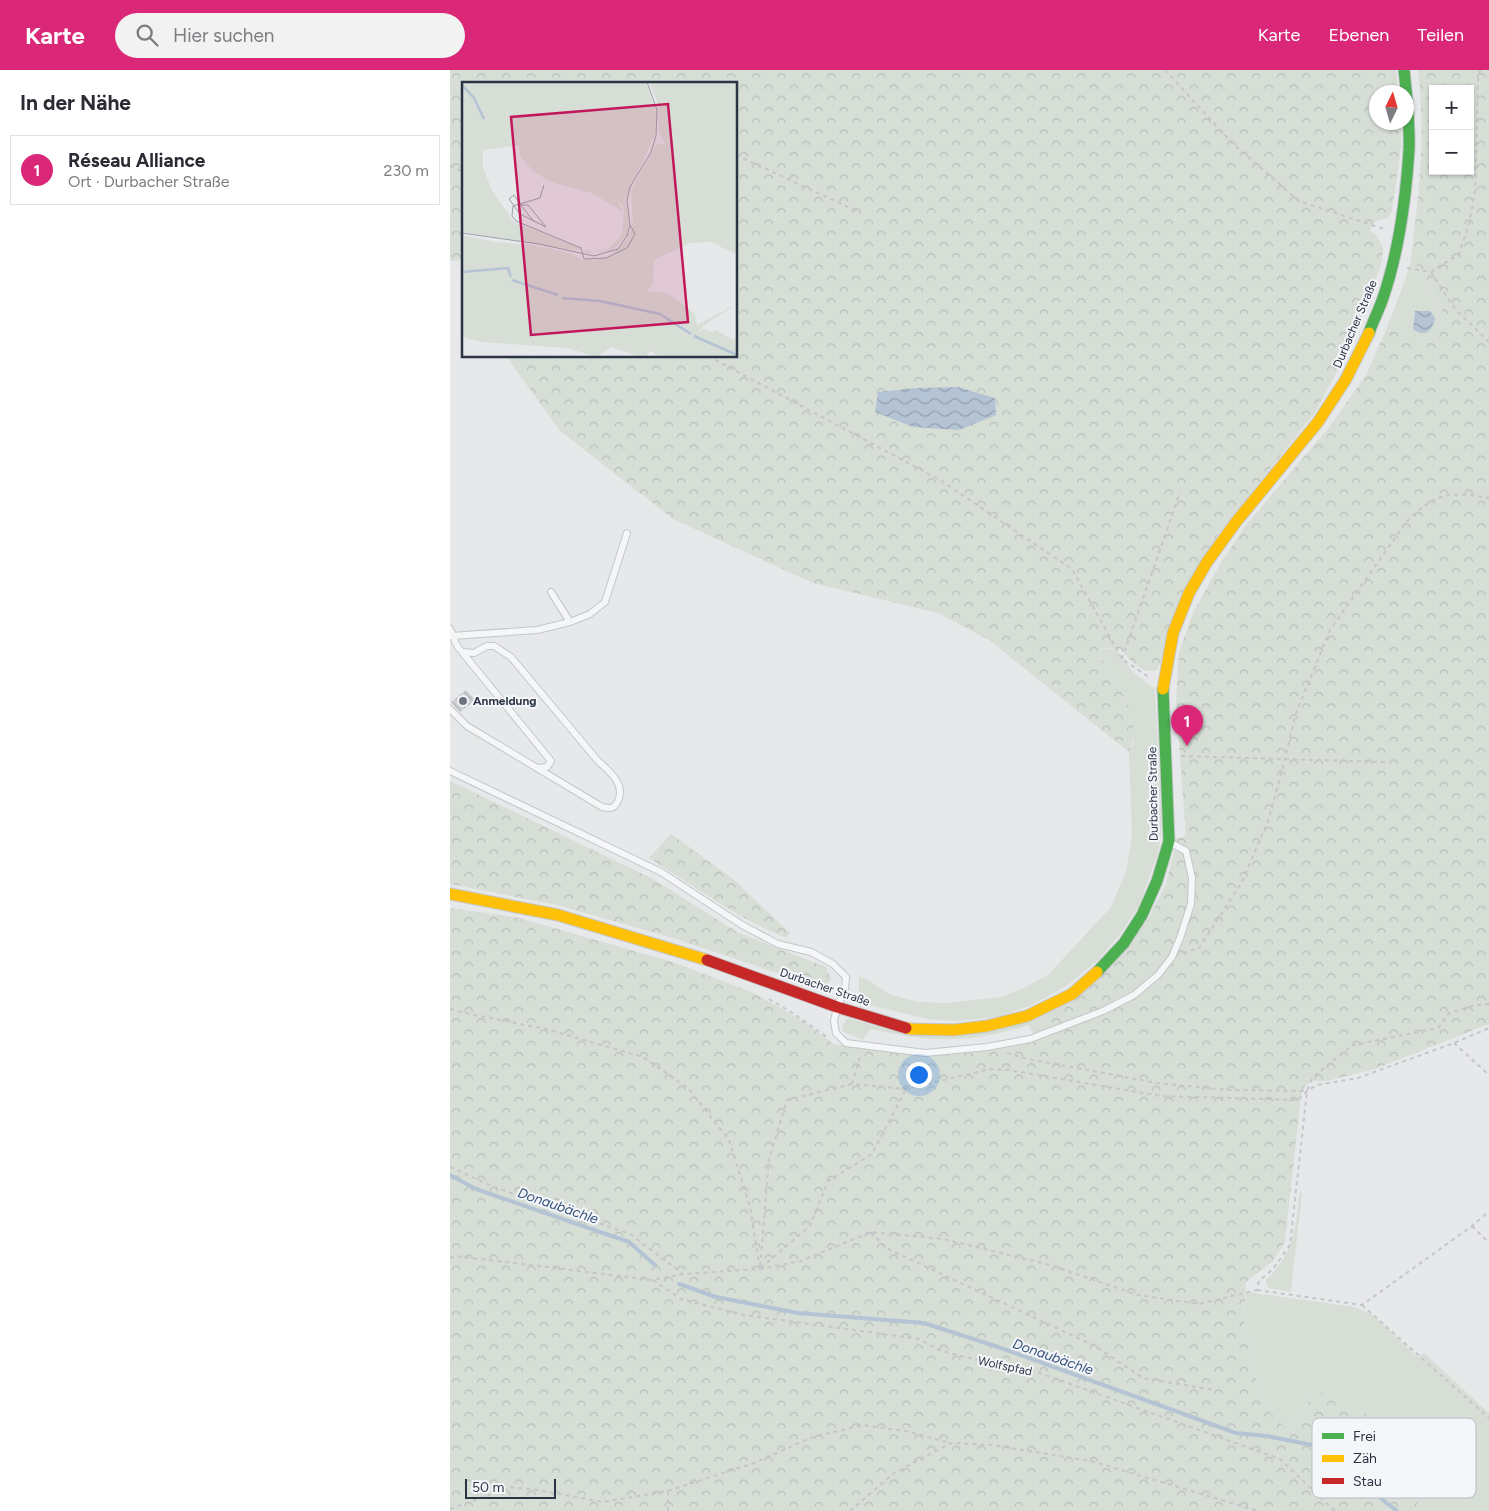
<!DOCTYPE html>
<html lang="de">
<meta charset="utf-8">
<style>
body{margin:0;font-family:Figtree,sans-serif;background:#f2f2f3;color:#2b2b33}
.controls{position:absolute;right:15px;top:15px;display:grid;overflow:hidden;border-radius:0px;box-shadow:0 1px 4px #0004}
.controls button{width:45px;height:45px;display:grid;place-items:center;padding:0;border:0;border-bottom:1px solid #e1e1e2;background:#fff;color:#2b2b33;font:25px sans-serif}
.compass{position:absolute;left:919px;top:15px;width:45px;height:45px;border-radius:50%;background:#fff;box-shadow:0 1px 4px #0004;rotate:5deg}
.scale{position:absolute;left:15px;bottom:12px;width:91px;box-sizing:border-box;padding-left:5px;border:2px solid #2b3445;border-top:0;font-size:14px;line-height:18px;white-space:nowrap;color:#2b3445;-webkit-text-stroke:4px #f4f6f9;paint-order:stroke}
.you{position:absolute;left:468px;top:1004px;width:18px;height:18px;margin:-12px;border:4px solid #fff;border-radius:50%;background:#1a73e8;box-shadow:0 0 0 8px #1a73e833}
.badge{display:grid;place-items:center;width:32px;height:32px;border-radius:50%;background:#db2777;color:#fff;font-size:16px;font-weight:700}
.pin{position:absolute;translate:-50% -41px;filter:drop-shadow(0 1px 2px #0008)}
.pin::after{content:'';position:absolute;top:26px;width:18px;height:15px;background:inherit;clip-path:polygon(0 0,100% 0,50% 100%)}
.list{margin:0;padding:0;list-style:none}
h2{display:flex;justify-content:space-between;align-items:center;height:65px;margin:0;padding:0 20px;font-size:21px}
h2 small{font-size:16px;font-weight:400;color:#7c7c81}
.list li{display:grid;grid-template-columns:32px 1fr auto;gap:15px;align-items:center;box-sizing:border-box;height:70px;margin:0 10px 10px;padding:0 10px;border:1px solid #e1e1e2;border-radius:0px}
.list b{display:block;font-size:19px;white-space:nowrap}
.list p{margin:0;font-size:16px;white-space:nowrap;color:#7c7c81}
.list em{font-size:16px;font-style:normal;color:#7c7c81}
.icon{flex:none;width:28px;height:28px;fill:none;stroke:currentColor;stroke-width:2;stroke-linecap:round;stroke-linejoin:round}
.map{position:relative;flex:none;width:1039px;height:1441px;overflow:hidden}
header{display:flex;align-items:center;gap:30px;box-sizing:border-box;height:70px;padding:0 25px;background:#db2777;color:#fff}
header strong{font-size:24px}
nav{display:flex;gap:28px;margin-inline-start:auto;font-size:18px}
.search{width:350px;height:45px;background:#f2f2f3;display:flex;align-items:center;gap:12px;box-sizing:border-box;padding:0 18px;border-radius:28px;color:#7c7c81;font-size:19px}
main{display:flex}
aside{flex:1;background:#fff}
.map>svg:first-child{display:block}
.green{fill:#d6ded6}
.forest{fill:url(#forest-crowns);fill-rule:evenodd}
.water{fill:url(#water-waves)}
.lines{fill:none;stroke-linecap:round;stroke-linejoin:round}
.stream{stroke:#b4c4d5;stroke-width:4}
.building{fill:url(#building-back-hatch)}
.lane-casing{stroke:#c4c6c8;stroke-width:8}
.fast-casing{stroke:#c4c6c8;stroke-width:13}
.slow-casing{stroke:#c4c6c8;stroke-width:13}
.jam-casing{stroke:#c4c6c8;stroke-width:13}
.path{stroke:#c5c6ca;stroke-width:2;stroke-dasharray:4 4;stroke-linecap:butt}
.lane{stroke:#f5f6f7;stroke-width:6}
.fast{stroke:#4caf50;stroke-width:11}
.slow{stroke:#ffc107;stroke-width:11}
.jam{stroke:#c62828;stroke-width:11}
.poi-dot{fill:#6c737f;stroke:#f4f6f9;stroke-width:2}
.labels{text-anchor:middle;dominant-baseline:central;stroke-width:4;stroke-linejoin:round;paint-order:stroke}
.street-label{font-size:12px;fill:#2b3445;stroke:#f4f6f9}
.poi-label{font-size:12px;font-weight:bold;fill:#2b3445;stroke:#f4f6f9;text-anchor:start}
.water-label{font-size:14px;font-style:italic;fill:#34527a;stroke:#f4f6f9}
.inset-river{fill:none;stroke:#b4c4d5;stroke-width:2.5}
.inset-road{fill:none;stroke:#9ba0a8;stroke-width:1}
.view{fill:#c2185b;fill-opacity:0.15;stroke:#c2185b;stroke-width:2.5}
.inset-edge{fill:none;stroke:#2b3445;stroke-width:2.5}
.key{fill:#f4f6f9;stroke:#b8bcc3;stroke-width:1}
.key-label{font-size:14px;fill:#2b3445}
</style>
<header>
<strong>Karte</strong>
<div class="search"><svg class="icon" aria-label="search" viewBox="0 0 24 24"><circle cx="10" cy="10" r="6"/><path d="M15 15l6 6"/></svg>Hier suchen</div>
<nav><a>Karte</a><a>Ebenen</a><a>Teilen</a></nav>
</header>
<main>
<aside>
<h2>In der Nähe<small></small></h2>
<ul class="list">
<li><span class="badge">1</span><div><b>Réseau Alliance</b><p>Ort · Durbacher Straße</p></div><em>230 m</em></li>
</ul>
</aside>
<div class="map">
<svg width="1039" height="1441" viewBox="0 0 1039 1441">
<defs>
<pattern id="forest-crowns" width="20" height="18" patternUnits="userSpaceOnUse" patternTransform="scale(1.25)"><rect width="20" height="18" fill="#d6ded6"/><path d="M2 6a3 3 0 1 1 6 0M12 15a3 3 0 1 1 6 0" fill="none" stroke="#b8bfb9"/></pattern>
<pattern id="water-waves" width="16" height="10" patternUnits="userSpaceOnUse" patternTransform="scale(1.25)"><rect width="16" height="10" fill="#b4c4d5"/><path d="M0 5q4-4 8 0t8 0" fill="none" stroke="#93a0af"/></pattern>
<pattern id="building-back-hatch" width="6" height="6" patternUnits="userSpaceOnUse" patternTransform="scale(1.25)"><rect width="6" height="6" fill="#ced0d3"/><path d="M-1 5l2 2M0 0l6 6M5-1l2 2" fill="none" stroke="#b1b3b6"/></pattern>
</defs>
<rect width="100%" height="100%" fill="#e6e8ea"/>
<path class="green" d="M960,193l9,3 5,14 18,32 -2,22 -8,5 -32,-7 -14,-2 18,-47z
M652,578l14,2 17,22 22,17 7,138 -4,26 -19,53 -19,28 -22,26 -30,25 -36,20 -35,12 -39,4 -30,-2 -55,-13 -10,-5 -4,-10v-15l12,6 18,12 29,8 29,1 54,-6 23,-9 24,-13 63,-68 15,-35 6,-37 -3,-83 5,-9 -9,-45 -27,-45z
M589,946l11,13 -17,6 -4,-10c-24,7 -49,14 -75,14 -29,1 -56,-4 -84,-10l-7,11 -19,-8 -2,-6 6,-8 42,12z
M850,1121l2,1 -11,100 -22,-4 -3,-5v-3c29,-28 29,-51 34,-89z
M796,1222l108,15 19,8 45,42 6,-4 65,60v98h-67l-12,-28 -100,-84 -19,31 -6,-3 -23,-22 -18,-83z"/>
<path class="forest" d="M0,0h946l2,22h-22v30l25,1v24l-9,64 -4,7 -13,3 -5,10 7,5 6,12 -1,13 -12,36 -29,67 -27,50 -97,122 -60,134c-14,5 -25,-9 -35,-18l-1,-3 -19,-1 -4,5c16,27 48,67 31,99l-140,-112 -51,-27 -125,-30 -140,-64 -113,-88 -54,-75h230v-272h-272v176l-14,1z
M968,0h71v954l-114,45 -48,12h-16l-6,5 -4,8 -16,148 -12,19 -27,21 -2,40 18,83 23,22 6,3 19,-31 11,-7c13,6 31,12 42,20 25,20 46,70 59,99h-972v-603l65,9 158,45 81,31 47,27 34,25h10l79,11 45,-3 39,-6 22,-6 20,-12 -11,-13 108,-95 19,-37 8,-33 1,-12 11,-3 -10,-133 3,-51 14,-39 27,-49 26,-39 85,-100 35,-50 20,-45 14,2 32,7 8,-5 2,-23 -18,-31 -5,-14 -9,-3c9,-64 16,-128 8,-193zM983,19h37v82h-37z
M0,711l203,98 86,54 87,34 5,12 -5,7 -22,-4 -131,-44 -116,-33 -107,-21z
M221,764l61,44 58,55 -4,5c-49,-20 -92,-52 -137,-80z"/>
<path class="water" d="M965,241h15l5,7c-2,13 -11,20 -22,11z
M508,317l37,11 1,17 -37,15 -46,-3 -38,-15 3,-20 40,-4z"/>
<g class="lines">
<path class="stream" d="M0,1105l26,14 153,53 26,23
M229,1214l37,13 82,16 126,10 77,25 235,85 31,3 45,9 43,28 29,28 13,10"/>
</g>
<path class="building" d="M16,620l9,10 -15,12 -9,-10z"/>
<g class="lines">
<defs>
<path id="lane" d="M101,522l19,30
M0,559c5,10 4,15 12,23l12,1 13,-7h7l17,11 87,104c11,10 28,23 20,40 -4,8 -8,8 -16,6l-135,-81 -17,-17
M1,566l86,-6 33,-8 20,-8 15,-12 22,-69
M12,582l89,109 -4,6 -10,1
M0,701l211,101 81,53 36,19 33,8 22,12 13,13 -1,12 -8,18 -3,14 2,12 10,10 79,10 62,-6 43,-8 73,-28 31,-16 24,-20 14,-18 8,-19 11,-34 1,-26 -6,-27 -15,-8"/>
<path id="fast" d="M919,263c4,-12 10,-23 14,-35 15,-44 23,-102 26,-148 1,-26 -2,-53 -5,-80
M647,902l27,-29 18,-28 15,-34 12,-40 -6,-152"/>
<path id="slow" d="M713,619l10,-56 16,-40 18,-31 29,-40 82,-100 28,-43 23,-46
M0,824l108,21 149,45
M456,958l5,1 43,1 33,-4 40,-10 45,-22 25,-22"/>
<path id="jam" d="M257,890l130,47 69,21"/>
</defs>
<use href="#lane" class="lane-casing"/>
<use href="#fast" class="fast-casing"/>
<use href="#slow" class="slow-casing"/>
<use href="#jam" class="jam-casing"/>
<path class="path" d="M715,0l67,73 67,58 85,28
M286,85l125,58
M0,96l14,6
M957,198l24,4 28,-18 10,-30 6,-32 3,-111 2,-11
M981,202l24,37 34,33
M258,286l232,124 132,89 50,90 28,19
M672,589l58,-167
M731,686l204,6
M733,883l16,-5 43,-66 27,-64 16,-59 11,-46 34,-83 77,-109c29,-28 42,-30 82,-23
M319,929l25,15 34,24
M0,939l15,4 81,16 97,28 45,31 41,52 21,67 10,62 9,-110 18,-59 65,-16 54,5 84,-20 18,1 153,26 137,4 9,-9 10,-6 41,-7 96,-35 35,-15
M1004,973l35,32
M557,983l21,6 129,24 71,7 79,1
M402,1014l9,-30
M0,1097l44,20 136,47 52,39
M1022,1156l17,17
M421,1162l15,16 209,98 48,32 71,12
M0,1188l6,-2 197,24 30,-6 77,-5 41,-8 70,-29 72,7 107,26 88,30 61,9 58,-14 2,-9 14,-12 17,-24 17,-154 6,-14 40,-32 85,-17 11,-15 27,-8 13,-1
M311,1198l49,-42 18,-45 44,-27 34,-65
M203,1210l28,19 63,16 175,24 20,11 25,7 73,15 243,87 55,52
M807,1220l105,15 110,-79 17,-15
M912,1235l127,113
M218,1421v20
M0,1439l61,-22 27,3 65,12 65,-11 86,-28 56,-25 52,-13 43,6 46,12
M400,1441l44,-38 57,-30 41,2 99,16 167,50"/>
<use href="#lane" class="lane"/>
<use href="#fast" class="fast"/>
<use href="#slow" class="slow"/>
<use href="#jam" class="jam"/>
</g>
<circle class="poi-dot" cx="13" cy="631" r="5"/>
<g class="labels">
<g class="street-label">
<text transform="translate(905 254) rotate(-67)">Durbacher Straße</text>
<text transform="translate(703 724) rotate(-91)">Durbacher Straße</text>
<text transform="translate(375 917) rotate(19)">Durbacher Straße</text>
<text transform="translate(555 1296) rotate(12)">Wolfspfad</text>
</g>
<g class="poi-label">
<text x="23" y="631">Anmeldung</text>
</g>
<g class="water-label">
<text transform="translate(108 1136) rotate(19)">Donaubächle</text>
<text transform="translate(603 1287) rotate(19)">Donaubächle</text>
</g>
</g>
<g transform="translate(12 12)">
<rect width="275" height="275" fill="#e6e8ea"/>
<path d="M158,114l6,6 3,20 -2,13 -15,16 -26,2 -1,-4 9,3 13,-2 15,-15 2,-27 -7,-11zM186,210h16l12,7 19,15 2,11 40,-21 -33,21 -5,6 3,9 -12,-8 -2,3 -9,-3 -9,-21 -11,-4 -2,5 -5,-3z" fill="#d6ded6"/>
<path d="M0,0h184l10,30 -1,22 -29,65 -9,-2 6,15 -31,-19 -41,-11 -18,-11 -13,-15 -1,-11 -36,5v17l9,24 22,31 66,26v3l-118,-19zM187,0h88v173l-26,-13 -21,1 -36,17 -1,24 -5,6 4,19 5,3 4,-6 9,5 9,21 9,3 2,-3 12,8 -3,-8 4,-3 9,3 4,-2 17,10 4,-3v20h-78l-8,-6 -5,5h-8l-27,-9 -14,10 -30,-9 -85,-6 -20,-5v-102l33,7 38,3 37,8 13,7h13l19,-5 -2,-2 13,-12 7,-18 -2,-33 25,-46h9l-6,-10 -2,-33z" fill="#d6ded6"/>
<path class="inset-river" d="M0,3l12,13 10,21M0,190l46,-4 3,9M50,198l46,15M100,216l38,3 60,13 31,20M232,254l43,19"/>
<path class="inset-road" d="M82,103l-4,13 -27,8 -1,10 4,5 65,27 3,11 22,-1 21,-10 8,-14 -5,-9M52,113l7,10h7l18,22 -26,-13 -11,-15zM59,123l13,17M0,151l77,11 55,12 24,-7 9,-13 3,-11 -3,-24 3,-14 21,-35 5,-16 1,-26 -10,-28"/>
<path class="view" d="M206,22l20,218 -157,13 -20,-218z"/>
<rect width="275" height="275" class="inset-edge"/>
</g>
<rect x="862" y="1348" width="164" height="80" rx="8" class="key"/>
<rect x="872" y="1363" width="22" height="6" fill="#4caf50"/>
<rect x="872" y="1385" width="22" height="7" fill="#ffc107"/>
<rect x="872" y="1408" width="22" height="6" fill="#c62828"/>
<g class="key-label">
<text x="903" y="1371">Frei</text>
<text x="903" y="1393">Zäh</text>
<text x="903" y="1416">Stau</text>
</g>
</svg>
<div class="controls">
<button>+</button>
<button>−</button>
</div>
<svg class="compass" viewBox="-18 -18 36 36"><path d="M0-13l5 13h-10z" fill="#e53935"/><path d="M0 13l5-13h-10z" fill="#7c7c81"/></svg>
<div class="scale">50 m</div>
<div class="you"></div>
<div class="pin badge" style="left:737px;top:676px">1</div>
</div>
</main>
